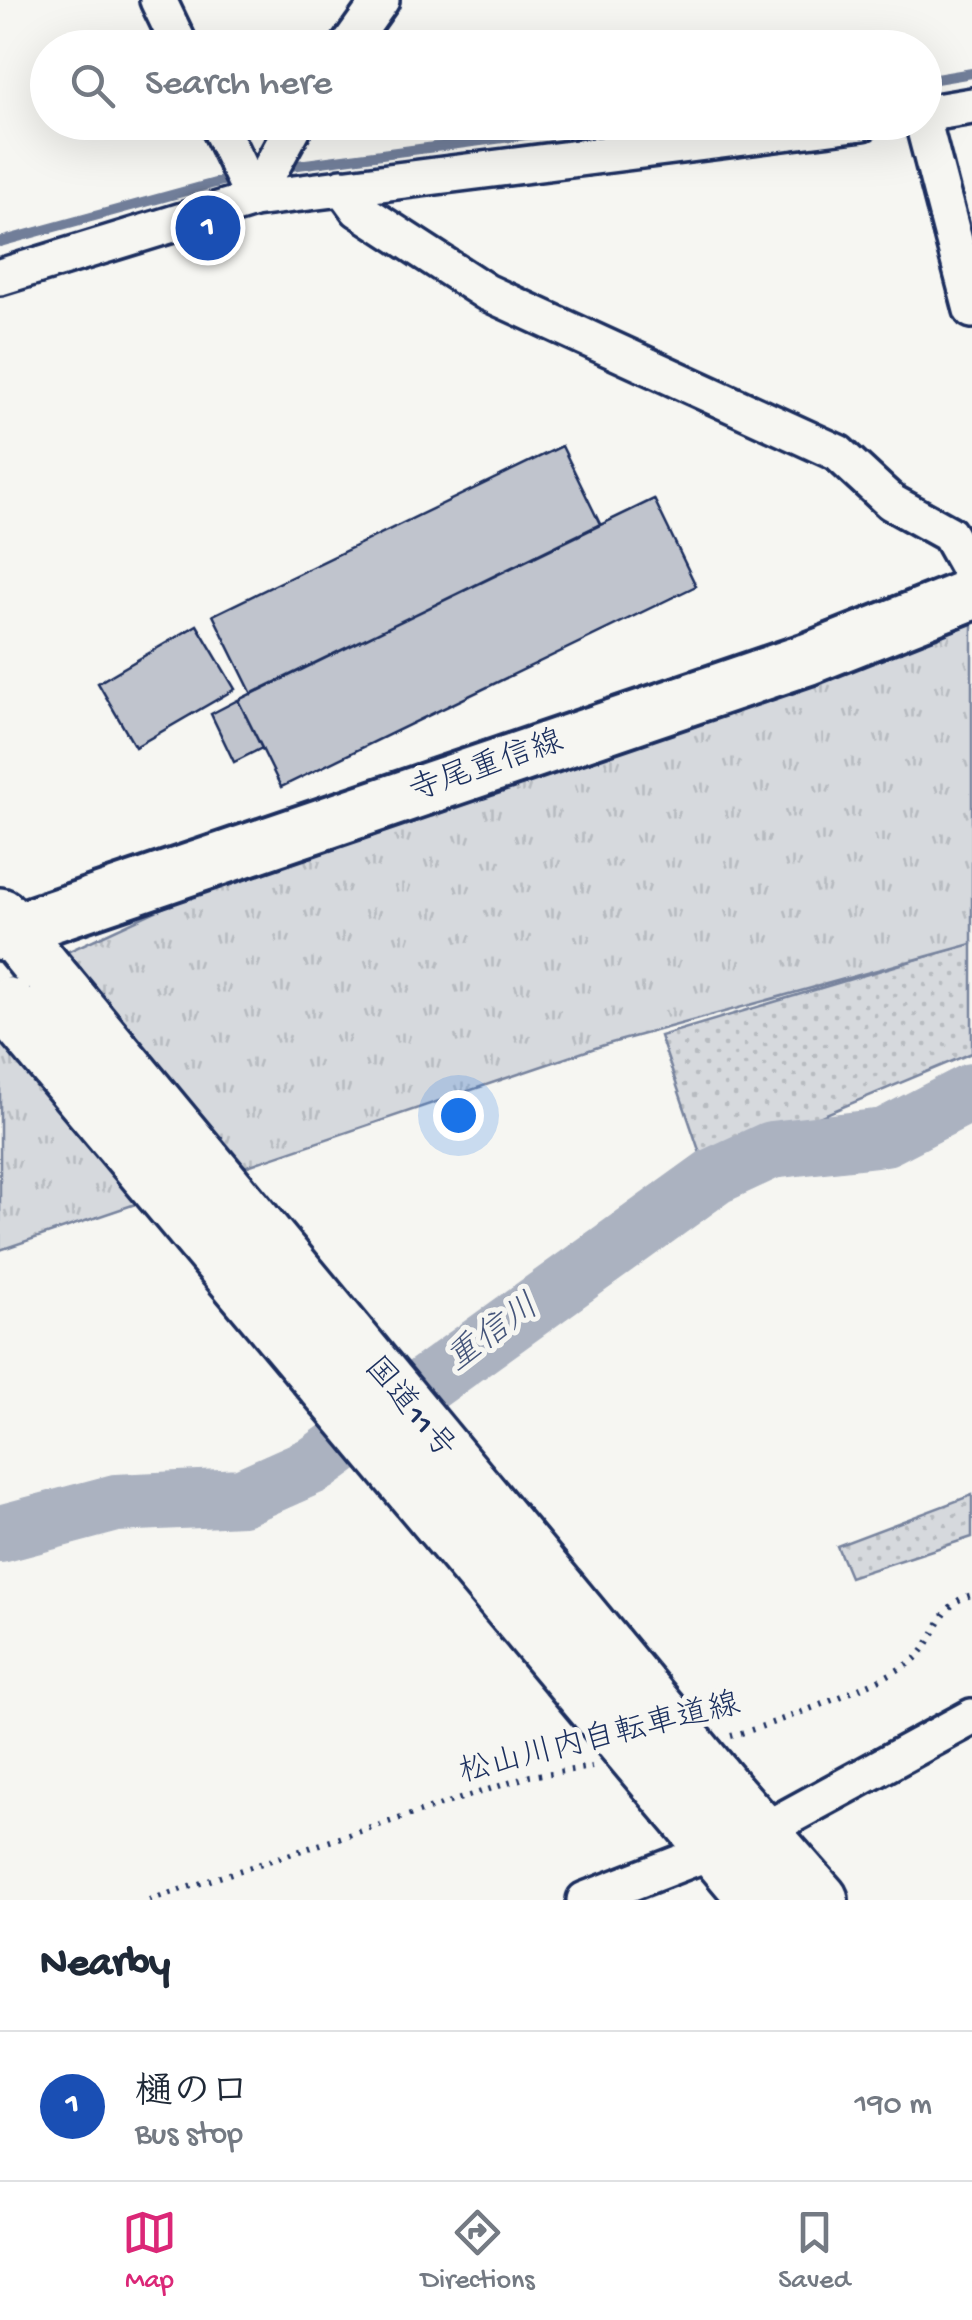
<!DOCTYPE html>
<meta charset="utf-8">
<style>
body{margin:0;font-family:"Gochi Hand","Klee One",sans-serif;background:#f2f2f3;color:#1f2937}
.you{position:absolute;left:458px;top:1115px;width:35px;height:35px;margin:-25px;border:8px solid #fff;border-radius:50%;background:#1a73e8;box-shadow:0 0 0 15px #1a73e833}
.badge{display:grid;place-items:center;width:65px;height:65px;border-radius:50%;background:#db2777;color:#fff;font-size:32px;font-weight:700}
.pin{position:absolute;translate:-50% -50%;border:5px solid #fff;box-shadow:0 2px 10px #0006}
.list{margin:0;padding:0;list-style:none}
h2{display:flex;justify-content:space-between;align-items:center;height:130px;margin:0;padding:0 40px;font-size:42px}
h2 small{font-size:32px;font-weight:400;color:#747a83}
.list li{display:grid;grid-template-columns:65px 1fr auto;gap:30px;align-items:center;box-sizing:border-box;height:150px;padding:0 40px;border-top:2px solid #e0e1e3}
.list b{display:block;font-size:38px;white-space:nowrap}
.list p{margin:0;font-size:32px;white-space:nowrap;color:#747a83}
.list em{font-size:32px;font-style:normal;color:#747a83}
.icon{flex:none;width:55px;height:55px;fill:none;stroke:currentColor;stroke-width:2;stroke-linecap:round;stroke-linejoin:round}
.map{position:relative;flex:none;width:972px;height:1900px;overflow:hidden}
.search{position:absolute;background:#fff;box-shadow:0 10px 40px #0002;left:30px;right:30px;top:30px;height:110px;display:flex;align-items:center;gap:25px;box-sizing:border-box;padding:0 35px;border-radius:55px;color:#747a83;font-size:38px}
.sheet{height:280px;background:#fff}
nav{display:flex;justify-content:space-around;align-items:center;box-sizing:border-box;height:140px;border-top:2px solid #e0e1e3;background:#fff;font-size:28px;color:#747a83}
nav a{display:grid;justify-items:center;gap:5px}
nav .on{color:#db2777}
.map>svg:first-child{display:block}
.grass{fill:url(#grass-dots);stroke:#78849e;stroke-width:2.5}
.park{fill:url(#park-tufts);stroke:#78849e;stroke-width:2.5}
.lines{fill:none;stroke-linecap:round;stroke-linejoin:round}
.stream{stroke:#717e99;stroke-width:10}
.river{stroke:#abb2c0;stroke-width:58}
.building{fill:#c0c4cd;stroke:#1b2f5e;stroke-width:2.5}
.minor-casing{stroke:#1b2f5e;stroke-width:42}
.secondary-casing{stroke:#1b2f5e;stroke-width:58}
.trunk-casing{stroke:#1b2f5e;stroke-width:62}
.path{stroke:#1b2f5e;stroke-width:6;stroke-dasharray:2.5 8;stroke-linecap:butt}
.minor{stroke:#f6f6f2;stroke-width:35}
.secondary{stroke:#f6f6f2;stroke-width:50}
.trunk{stroke:#f6f6f2;stroke-width:55}
.trunk-bridge-casing{stroke:#1b2f5e;stroke-width:62;stroke-linecap:butt}
.trunk-bridge{stroke:#f6f6f2;stroke-width:55}
.labels{text-anchor:middle;dominant-baseline:central;stroke-width:10;stroke-linejoin:round;paint-order:stroke}
.street-label{font-size:32px;fill:#1b2f5e;stroke:#f6f6f2}
.water-label{font-size:35px;font-style:italic;fill:#46567b;stroke:#f6f6f2}
</style>
<div class="map">
<svg width="972" height="1900" viewBox="0 0 972 1900">
<defs>
<pattern id="grass-dots" width="8" height="8" patternUnits="userSpaceOnUse" patternTransform="scale(2.5)"><rect width="8" height="8" fill="#d6d9dd"/><path d="M2 2h.1M6 6h.1" fill="none" stroke="#b7bbc0" stroke-width="1.8" stroke-linecap="round"/></pattern>
<pattern id="park-tufts" width="24" height="20" patternUnits="userSpaceOnUse" patternTransform="scale(2.5)"><rect width="24" height="20" fill="#d6d9dd"/><path d="M3 7l-1-3M5 7V3M7 7l1-3M15 17l-1-3M17 17v-4M19 17l1-3" fill="none" stroke="#b7bbc0"/></pattern>
</defs>
<rect width="100%" height="100%" fill="#f6f6f2"/>
<filter id="ink" filterUnits="userSpaceOnUse"><feTurbulence type="fractalNoise" baseFrequency=".01" numOctaves="2"/><feDisplacementMap in="SourceGraphic" scale="20" xChannelSelector="R" yChannelSelector="G"/><feConvolveMatrix kernelMatrix="1 2 1 2 8 2 1 2 1" color-interpolation-filters="sRGB"/></filter>
<g filter="url(#ink)">
<path class="grass" d="M972,943v110l-268,112 -44,-129z
M972,1495v42l-122,40 -13,-31z"/>
<path class="park" d="M972,609v335l-368,101 -604,205v-267l214,-99z"/>
<g class="lines">
<path class="stream" d="M924,81l48,-8
M283,167l341,-45
M0,242l237,-65"/>
<path class="river" d="M0,1534l116,-31 126,-6 74,-33 399,-288 56,-26 114,-13 87,-45"/>
</g>
<path class="building" d="M562,446l38,78 -348,170 -39,-79z
M654,499l42,87 -415,201 -43,-87z
M197,625l38,64 -100,58 -37,-64z
M238,700l24,48 -28,14 -23,-48z"/>
<g class="lines">
<defs>
<path id="minor" d="M158,0l23,48
M347,48l34,-48
M924,114l48,-8
M217,122l37,77
M923,122l49,188
M342,187l16,22 128,83 352,161 53,49 58,32 23,41
M254,199l42,-77
M0,277l254,-78 609,-77
M585,1900l176,-68 211,-115"/>
<path id="secondary" d="M0,934l808,-275 164,-65"/>
<path id="trunk" d="M0,916l57,70
M726,1793l94,107
M679,1806l79,94"/>
</defs>
<use href="#minor" class="minor-casing"/>
<use href="#secondary" class="secondary-casing"/>
<use href="#trunk" class="trunk-casing"/>
<path class="path" d="M731,1736c35,-9 164,-57 186,-79 21,-21 23,-55 55,-62
M149,1900l381,-124 62,-9"/>
<use href="#minor" class="minor"/>
<use href="#secondary" class="secondary"/>
<use href="#trunk" class="trunk"/>
<defs>
<path id="trunk-bridge" d="M57,986l669,807
M8,1006l671,800"/>
</defs>
<use href="#trunk-bridge" class="trunk-bridge-casing"/>
<use href="#trunk-bridge" class="trunk-bridge"/>
</g>
</g>
<g class="labels">
<g class="street-label">
<text transform="translate(487 768) rotate(-19)">寺尾重信線</text>
<text transform="translate(408 1409) rotate(50)">国道11号</text>
<text transform="translate(600 1740) rotate(-14)">松山川内自転車道線</text>
</g>
<g class="water-label">
<text transform="translate(494 1335) rotate(-36)">重信川</text>
</g>
</g>
</svg>
<div class="you"></div>
<div class="pin badge" style="left:208px;top:228px;background:#1a4fb4">1</div>
<div class="search"><svg class="icon" aria-label="search" viewBox="0 0 24 24"><circle cx="10" cy="10" r="6"/><path d="M15 15l6 6"/></svg>Search here</div>
</div>
<section class="sheet">
<h2>Nearby<small></small></h2>
<ul class="list">
<li><span class="badge" style="background:#1a4fb4">1</span><div><b>樋の口</b><p>Bus stop</p></div><em>190 m</em></li>
</ul>
</section>
<nav>
<a class="on"><svg class="icon" aria-label="map" viewBox="0 0 24 24"><path d="M3 6l6-2 6 2 6-2v14l-6 2-6-2-6 2zM9 4v14M15 6v14"/></svg>Map</a>
<a><svg class="icon" aria-label="directions" viewBox="0 0 24 24"><path d="M12 3l9 9-9 9-9-9zM9 14v-3h6M13 9l2 2-2 2"/></svg>Directions</a>
<a><svg class="icon" aria-label="saved" viewBox="0 0 24 24"><path d="M7 4h10v16l-5-4-5 4z"/></svg>Saved</a>
</nav>
